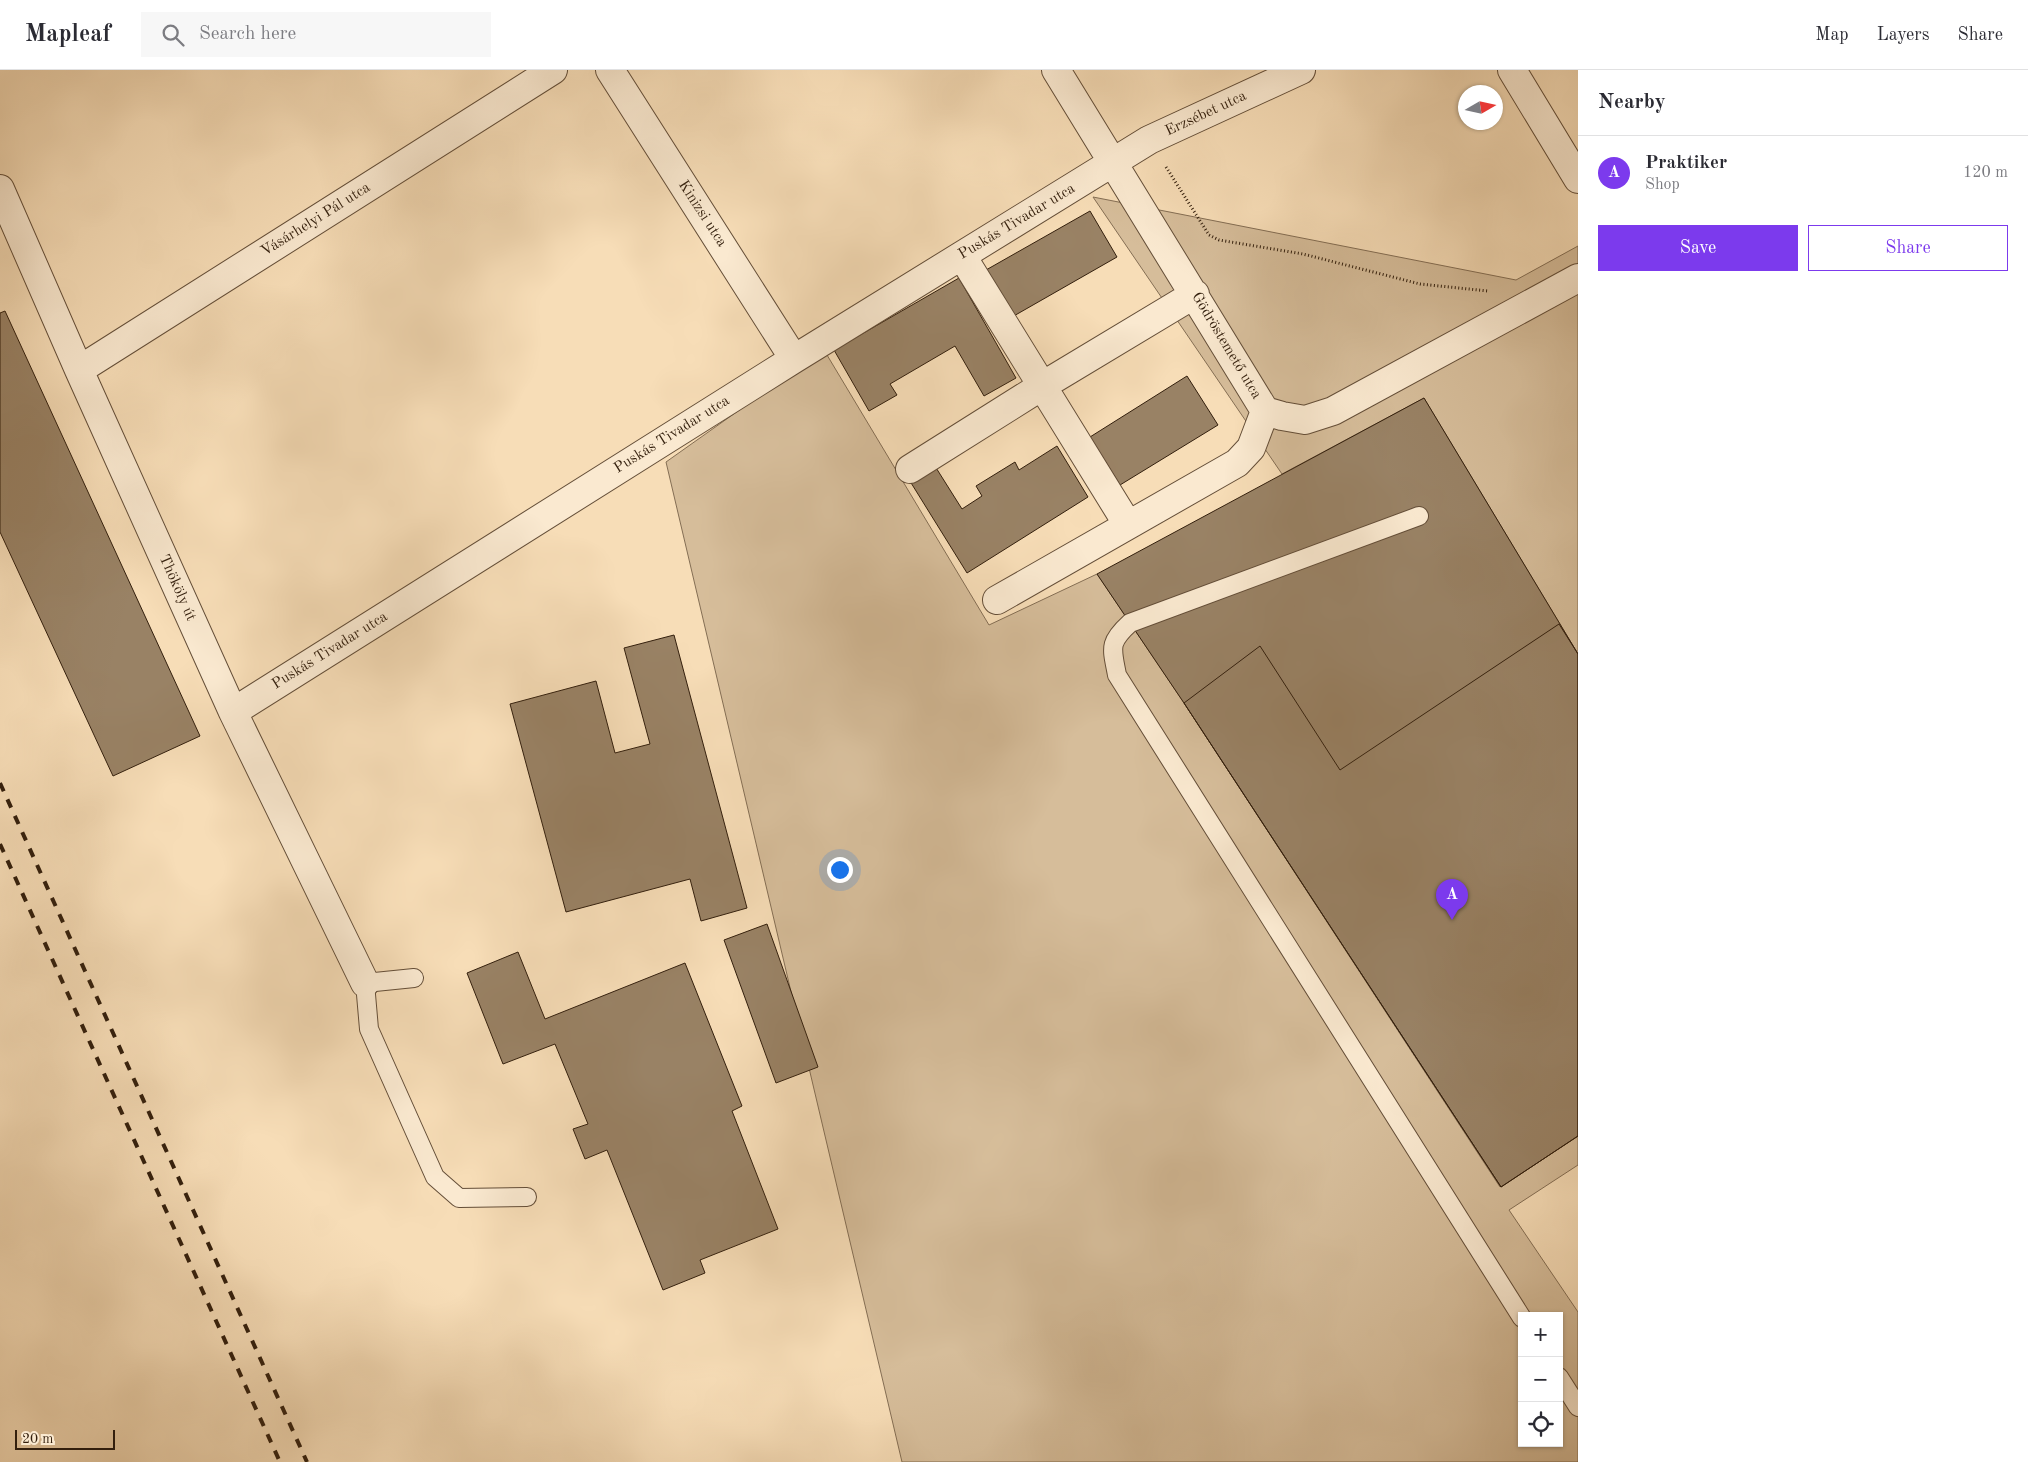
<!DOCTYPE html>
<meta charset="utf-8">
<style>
body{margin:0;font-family:"Old Standard TT",serif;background:#f7f7f7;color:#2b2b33}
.controls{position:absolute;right:15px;bottom:15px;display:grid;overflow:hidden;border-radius:0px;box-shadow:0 1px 4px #0004}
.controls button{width:45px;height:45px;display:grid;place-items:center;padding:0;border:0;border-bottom:1px solid #e1e1e2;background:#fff;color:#2b2b33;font:25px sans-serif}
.compass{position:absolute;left:1458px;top:15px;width:45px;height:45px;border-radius:50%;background:#fff;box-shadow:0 1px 4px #0004;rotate:81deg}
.scale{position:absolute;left:15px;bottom:12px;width:100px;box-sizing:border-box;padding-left:5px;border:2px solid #331f0d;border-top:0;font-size:14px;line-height:18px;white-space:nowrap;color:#331f0d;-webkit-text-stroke:4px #fae9d0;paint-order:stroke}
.you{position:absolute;left:839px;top:799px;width:18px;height:18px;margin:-12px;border:4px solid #fff;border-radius:50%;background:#1a73e8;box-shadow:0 0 0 8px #1a73e833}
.badge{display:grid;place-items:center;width:32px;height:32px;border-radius:50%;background:#7c3aed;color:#fff;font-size:16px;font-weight:700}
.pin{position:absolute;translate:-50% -41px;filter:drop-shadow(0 1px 2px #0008)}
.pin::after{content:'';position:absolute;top:26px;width:18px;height:15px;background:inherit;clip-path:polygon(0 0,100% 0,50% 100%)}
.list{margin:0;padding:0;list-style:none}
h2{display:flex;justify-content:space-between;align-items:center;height:65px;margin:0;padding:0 20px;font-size:21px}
h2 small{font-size:16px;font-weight:400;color:#7c7c81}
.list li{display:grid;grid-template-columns:32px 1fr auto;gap:15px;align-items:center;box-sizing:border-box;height:75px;padding:0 20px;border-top:1px solid #e1e1e2}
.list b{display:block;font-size:19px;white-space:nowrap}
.list p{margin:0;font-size:16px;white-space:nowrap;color:#7c7c81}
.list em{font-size:16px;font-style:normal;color:#7c7c81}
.actions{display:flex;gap:10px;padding:15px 20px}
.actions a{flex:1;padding:11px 0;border:1px solid #7c3aed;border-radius:0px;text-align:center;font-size:18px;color:#7c3aed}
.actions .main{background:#7c3aed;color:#fff}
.icon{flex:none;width:28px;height:28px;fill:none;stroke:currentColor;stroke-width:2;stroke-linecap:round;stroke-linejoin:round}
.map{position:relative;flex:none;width:1578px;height:1392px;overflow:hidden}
header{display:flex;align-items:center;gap:30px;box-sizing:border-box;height:70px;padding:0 25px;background:#fff;border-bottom:1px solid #e1e1e2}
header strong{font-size:24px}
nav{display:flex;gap:28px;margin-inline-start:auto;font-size:18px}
.search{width:350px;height:45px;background:#f7f7f7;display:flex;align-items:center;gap:12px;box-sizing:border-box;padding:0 18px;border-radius:0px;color:#7c7c81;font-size:19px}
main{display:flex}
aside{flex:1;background:#fff}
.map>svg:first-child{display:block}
.green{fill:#d6bd9a;stroke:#846e54;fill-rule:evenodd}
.building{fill:#998265;stroke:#331f0d}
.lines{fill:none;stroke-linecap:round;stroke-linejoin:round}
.service-casing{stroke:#644e38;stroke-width:20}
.minor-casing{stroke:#644e38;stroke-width:30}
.path{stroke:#331f0d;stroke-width:3;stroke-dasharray:1 2.5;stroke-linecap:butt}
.service{stroke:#fae9d0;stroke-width:18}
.minor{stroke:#fae9d0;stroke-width:28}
.rail{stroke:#331f0d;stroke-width:4;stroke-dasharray:9 9;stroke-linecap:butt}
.labels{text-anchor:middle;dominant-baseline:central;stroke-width:4.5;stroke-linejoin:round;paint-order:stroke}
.street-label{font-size:15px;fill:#331f0d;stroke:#fae9d0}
</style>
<header>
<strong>Mapleaf</strong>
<div class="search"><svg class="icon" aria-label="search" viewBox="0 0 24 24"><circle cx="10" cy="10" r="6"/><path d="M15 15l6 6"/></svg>Search here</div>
<nav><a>Map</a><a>Layers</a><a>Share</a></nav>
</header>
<main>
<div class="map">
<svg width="1578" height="1392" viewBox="0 0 1578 1392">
<rect width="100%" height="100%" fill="#f7ddb7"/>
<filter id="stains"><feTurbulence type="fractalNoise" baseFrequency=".004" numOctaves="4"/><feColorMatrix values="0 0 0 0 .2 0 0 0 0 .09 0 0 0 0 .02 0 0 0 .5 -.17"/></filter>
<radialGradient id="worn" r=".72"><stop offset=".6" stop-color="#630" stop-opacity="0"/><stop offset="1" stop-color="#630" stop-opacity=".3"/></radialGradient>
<path class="green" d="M1093,127l423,83 62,-34v408l-154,-256 -142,76z
M824,280l165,275 108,-51 87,129 316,484 78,-51v29l-69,45 69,102v150h-676l-236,-1000zM1522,1246h37v127h-37z"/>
<path class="building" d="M1090,141l27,46 -105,60 -26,-47z
M959,208l57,100 -32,18 -29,-50 -65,38 7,11 -28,16 -35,-61z
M5,241l195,425 -87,40 -113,-244v-219z
M1187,306l31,49 -98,60 -30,-48z
M1424,328l154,256v482l-77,51 -317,-484 -87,-129z
M1057,376l31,51 -121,76 -59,-95 25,-15 29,46 20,-13 -6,-10 39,-24 4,8z
M1559,554l19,30v482l-77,51 -317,-484 76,-57 80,124z
M674,565l73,273 -46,13 -11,-42 -124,33 -56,-208 86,-23 19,72 35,-9 -26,-96z
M767,854l51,143 -42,16 -52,-143z
M518,882l27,67 140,-56 57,143 -10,5 46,118 -78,31 5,13 -42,17 -56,-140 -22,9 -12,-30 15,-5 -33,-80 -52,20 -36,-91z"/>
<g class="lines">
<defs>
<path id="service" d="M1419,446l-289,107c-22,20 -18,25 -13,52l405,643
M414,908l-49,5 4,46 66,148 24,21 68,-1
M1559,1307l19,30"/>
<path id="minor" d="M610,0l184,289
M1056,0l209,341 17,5 23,4 28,-9 245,-133
M1512,0l66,109
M0,119l79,181 154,342 132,271
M962,186l166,269
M79,300l474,-300
M910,399l132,-83 153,-92
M997,530l240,-137 14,-15 14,-37
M233,642l561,-353 355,-219 152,-70"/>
</defs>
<use href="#service" class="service-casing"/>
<use href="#minor" class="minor-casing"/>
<path class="path" d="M1166,97l43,68 10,5 84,14 117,30 68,7"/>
<use href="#service" class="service"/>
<use href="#minor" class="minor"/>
<path class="rail" d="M0,713l307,679
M0,774l280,618"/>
</g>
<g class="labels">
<g class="street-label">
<text transform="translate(1206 44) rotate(-25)">Erzsébet utca</text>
<text transform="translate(702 144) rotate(57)">Kinizsi utca</text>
<text transform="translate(316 150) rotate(-32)">Vásárhelyi Pál utca</text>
<text transform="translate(1017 152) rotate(-31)">Puskás Tivadar utca</text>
<text transform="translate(1226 276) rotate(59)">Gödröstemető utca</text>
<text transform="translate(672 365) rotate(-32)">Puskás Tivadar utca</text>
<text transform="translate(177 518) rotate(66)">Thököly út</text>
<text transform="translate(330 581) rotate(-32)">Puskás Tivadar utca</text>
</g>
</g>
<rect width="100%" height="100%" filter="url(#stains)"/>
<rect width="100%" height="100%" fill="url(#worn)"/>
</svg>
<div class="controls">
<button>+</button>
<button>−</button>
<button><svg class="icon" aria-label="locate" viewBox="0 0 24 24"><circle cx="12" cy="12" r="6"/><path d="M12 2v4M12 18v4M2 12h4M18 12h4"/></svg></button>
</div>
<svg class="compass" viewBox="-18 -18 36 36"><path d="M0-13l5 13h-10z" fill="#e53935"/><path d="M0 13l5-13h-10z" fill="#7c7c81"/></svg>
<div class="scale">20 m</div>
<div class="you"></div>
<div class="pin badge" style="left:1452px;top:850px">A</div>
</div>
<aside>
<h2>Nearby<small></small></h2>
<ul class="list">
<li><span class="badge">A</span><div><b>Praktiker</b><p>Shop</p></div><em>120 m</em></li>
</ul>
<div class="actions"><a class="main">Save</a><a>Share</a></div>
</aside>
</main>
